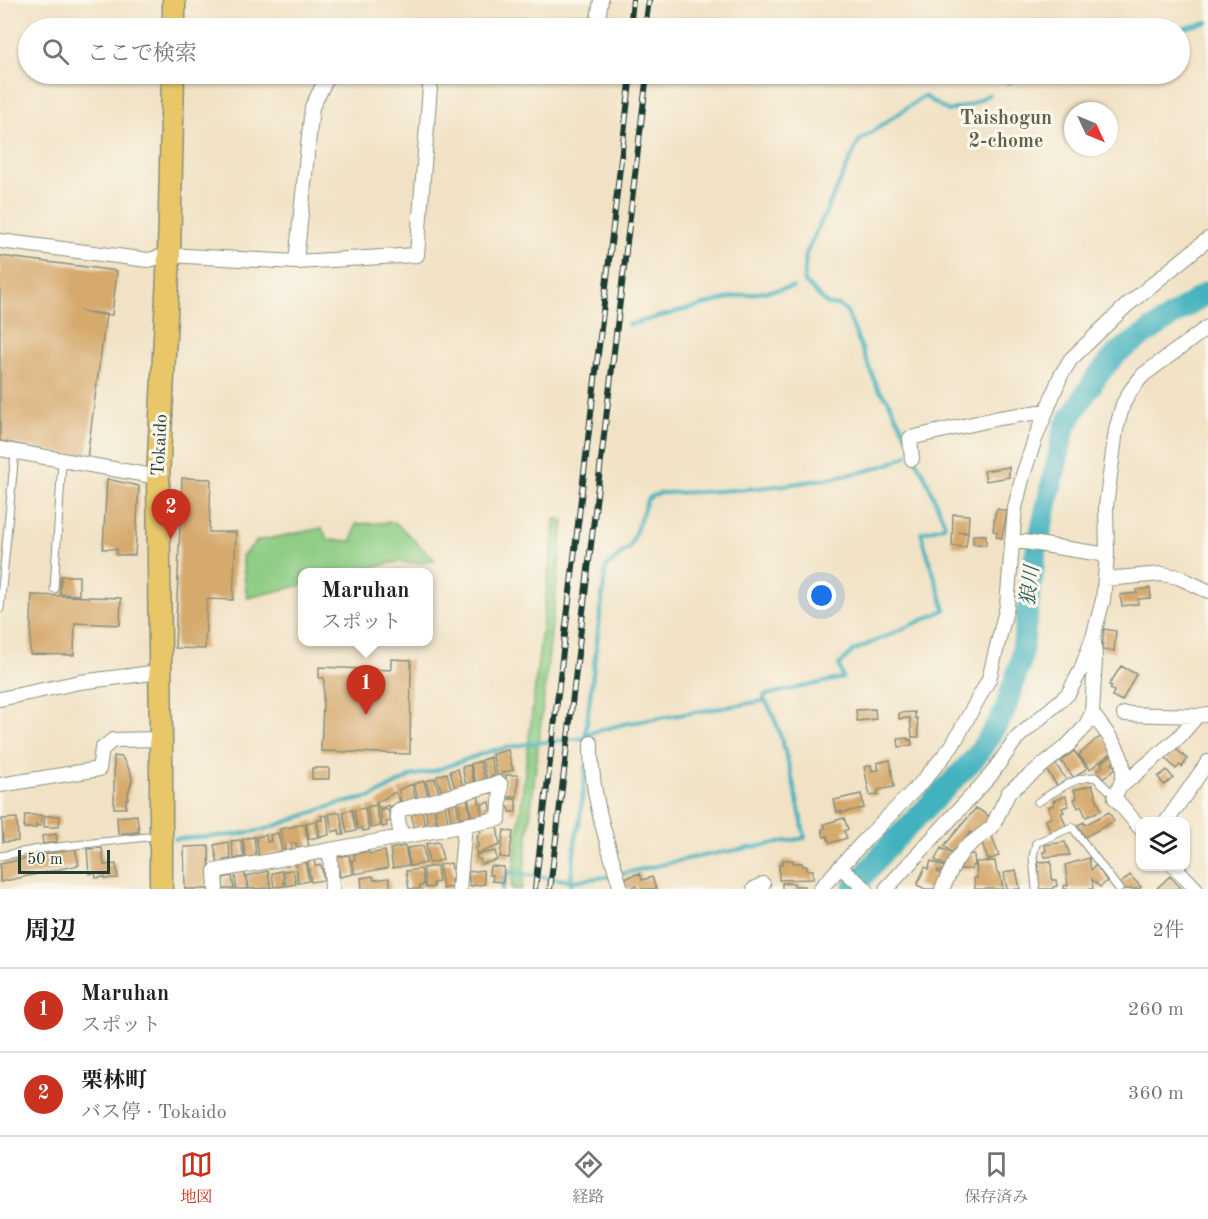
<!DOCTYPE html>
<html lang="ja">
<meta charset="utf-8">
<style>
body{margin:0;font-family:"Old Standard TT","Noto Serif JP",serif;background:#f2f2f2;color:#202124}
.controls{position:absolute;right:18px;bottom:18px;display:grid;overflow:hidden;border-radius:12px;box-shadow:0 2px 4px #0004}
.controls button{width:54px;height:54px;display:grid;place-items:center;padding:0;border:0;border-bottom:2px solid #e0e0e0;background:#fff;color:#202124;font:30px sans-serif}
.compass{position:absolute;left:1064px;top:102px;width:54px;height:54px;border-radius:50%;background:#fff;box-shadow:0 2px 4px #0004;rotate:134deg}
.scale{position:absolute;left:18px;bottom:15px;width:92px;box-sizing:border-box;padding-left:6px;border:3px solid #1f3d34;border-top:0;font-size:16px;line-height:21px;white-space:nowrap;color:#1f3d34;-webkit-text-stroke:4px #fbf7ec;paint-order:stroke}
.you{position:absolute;left:822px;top:596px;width:21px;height:21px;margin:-15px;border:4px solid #fff;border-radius:50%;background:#1a73e8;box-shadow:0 0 0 9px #1a73e833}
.badge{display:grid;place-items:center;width:39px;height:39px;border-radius:50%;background:#c8321e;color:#fff;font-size:20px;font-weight:700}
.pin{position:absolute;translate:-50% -50px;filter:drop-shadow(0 2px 3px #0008)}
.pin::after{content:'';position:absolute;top:32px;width:21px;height:18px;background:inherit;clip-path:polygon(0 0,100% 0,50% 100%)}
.popup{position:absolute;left:298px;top:568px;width:135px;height:78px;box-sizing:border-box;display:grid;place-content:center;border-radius:12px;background:#fff;filter:drop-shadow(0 2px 4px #0005);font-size:20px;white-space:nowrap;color:#757577}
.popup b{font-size:22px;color:#202124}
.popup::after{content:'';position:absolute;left:50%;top:100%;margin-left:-12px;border:12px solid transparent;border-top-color:#fff}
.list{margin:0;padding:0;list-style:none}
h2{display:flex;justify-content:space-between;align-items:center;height:78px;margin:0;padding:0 24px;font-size:26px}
h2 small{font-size:20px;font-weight:400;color:#757577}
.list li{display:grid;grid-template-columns:39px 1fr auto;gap:18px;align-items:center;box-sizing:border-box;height:84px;padding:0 24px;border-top:2px solid #e0e0e0}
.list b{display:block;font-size:22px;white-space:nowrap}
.list p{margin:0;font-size:20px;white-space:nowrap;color:#757577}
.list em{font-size:20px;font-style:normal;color:#757577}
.icon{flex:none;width:33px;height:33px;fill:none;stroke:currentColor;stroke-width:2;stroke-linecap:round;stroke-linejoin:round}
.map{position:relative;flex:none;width:1208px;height:889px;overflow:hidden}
.search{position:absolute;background:#fff;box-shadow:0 2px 4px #0004;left:18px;right:18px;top:18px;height:66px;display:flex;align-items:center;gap:15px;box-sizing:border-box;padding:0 21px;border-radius:33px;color:#757577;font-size:22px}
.sheet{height:246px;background:#fff}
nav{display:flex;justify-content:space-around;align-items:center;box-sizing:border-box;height:84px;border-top:2px solid #e0e0e0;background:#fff;font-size:16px;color:#757577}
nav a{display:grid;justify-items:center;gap:3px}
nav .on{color:#c8321e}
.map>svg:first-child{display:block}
.green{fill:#8dcd84;stroke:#56855c;stroke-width:1.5}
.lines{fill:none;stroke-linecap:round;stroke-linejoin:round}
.stream{stroke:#43b2be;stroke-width:4}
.river{stroke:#43b2be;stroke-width:22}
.building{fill:#d6a96d}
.service-casing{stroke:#88907c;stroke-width:9}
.minor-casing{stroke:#88907c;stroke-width:16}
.trunk-casing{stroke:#88907c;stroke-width:25}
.service{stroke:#fff;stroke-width:7}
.minor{stroke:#fff;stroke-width:14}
.trunk{stroke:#e9c769;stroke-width:22}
.rail-casing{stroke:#1f3d34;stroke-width:6}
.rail{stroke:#fbf7ec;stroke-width:4;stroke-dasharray:11;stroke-linecap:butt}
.labels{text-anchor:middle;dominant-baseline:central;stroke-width:6;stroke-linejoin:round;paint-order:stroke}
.street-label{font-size:18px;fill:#1f3d34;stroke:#fbf7ec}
.neighbourhood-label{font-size:20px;font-weight:bold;fill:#5f6348;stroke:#fbf7ec}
.water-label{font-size:20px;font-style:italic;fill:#2a605d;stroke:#fbf7ec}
</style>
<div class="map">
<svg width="1208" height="889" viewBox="0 0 1208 889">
<rect width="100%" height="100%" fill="#fbf7ec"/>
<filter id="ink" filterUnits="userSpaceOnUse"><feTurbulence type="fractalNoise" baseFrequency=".0167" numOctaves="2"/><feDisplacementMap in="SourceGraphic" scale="12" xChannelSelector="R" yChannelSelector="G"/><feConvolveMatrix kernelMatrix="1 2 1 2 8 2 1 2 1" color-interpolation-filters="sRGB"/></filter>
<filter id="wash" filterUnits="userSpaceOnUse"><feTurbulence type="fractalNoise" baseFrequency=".008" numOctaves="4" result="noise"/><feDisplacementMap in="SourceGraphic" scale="24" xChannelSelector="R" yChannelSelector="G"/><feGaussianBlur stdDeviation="1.35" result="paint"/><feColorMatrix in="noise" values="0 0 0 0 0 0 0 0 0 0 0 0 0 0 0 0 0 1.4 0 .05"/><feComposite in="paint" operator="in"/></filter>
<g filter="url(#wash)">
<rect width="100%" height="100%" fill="#f1e2c5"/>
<path class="green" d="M555,519l9,1 -42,369h-11z
M395,522l40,38 -12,3 -28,-1 -43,10h-49v13l-56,13 -5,-42 15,-15 65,-13 6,12 24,1 4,-17z"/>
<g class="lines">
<path class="stream" d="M1180,29l28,-7
M1008,83l13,-9
M804,281l23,23 13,2 7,6 31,77 10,11 19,37
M804,282l2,-28 53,-113 65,-45 24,15 21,-6 21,-11
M628,325l105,-28 60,-10
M589,740l1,-7 34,-9 139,-23 2,-6 78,-17 -4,-13 14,-14 92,-41 -24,-77 23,-7 1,-2 -21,-50 -9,-15
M175,839l58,-4 30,-5 74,-26 35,-7 39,-21 23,-5 56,-20 36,-7 59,-6 21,-171 24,-20 17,-47 5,-4 8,-3c59,-1 111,-4 169,-15 26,-4 55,-9 78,-23
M621,874l70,-16 114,-20c-5,-26 -25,-123 -41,-138
M502,889l6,-17 64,9 42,-5
M570,889l6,-54 3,-9 7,-61"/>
<path class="river" d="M853,889l31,-38 92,-94 28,-44 17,-53 14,-104 30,-130 32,-50 20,-23 91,-61"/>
</g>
<g id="blocks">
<path class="building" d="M0,256l117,15 -5,44 -32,-4 26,4 -19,143 -87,-17z
M1009,467v10l-23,4 -2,-10z
M182,478l29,1 -2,53h27l-3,68 -26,-1 -2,50 -30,-1z
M107,479l32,7 -4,69h-19l1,-6h-14z
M997,509l10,2 -5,27 -6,-1 1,-5 -4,-1 2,-17z
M953,514l16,1 -1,17h-10l10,1 -2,14 -14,-1z
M973,535h13v10l-13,-1z
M61,576h18v19l-19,-1z
M1150,588l1,10 -13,1v5l-16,2 -2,-11 17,-2 -1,-3z
M32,595l89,3 -1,27 -45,-2 -1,32 -44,-1z
M1104,629l12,2 -2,20 -12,-1z
M391,659l20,1 -1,94 -89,-3 3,-73h-5v-11l72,3z
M1121,666l15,8 -14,27 -10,-5 2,-5 -4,-2 2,-3 -3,-1z
M875,709l1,10 -19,2 -1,-11z
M915,712v6h2l2,19h-7l-2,-19 -11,1v-6z
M1103,736l11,15 -24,18 -11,-14 16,-15z
M908,738v2l3,-1 1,6 -13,2 -1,-8z
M1174,747l13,12 -5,8 -2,-2 -4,4 -12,-12z
M508,750l5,20 -12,3 1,3 -4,1 -6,-23z
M1074,751l13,17 -13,10 -13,-17z
M1114,753l3,5 -5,5 4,5 -13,11 -6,-8 6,-5 -2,-3z
M114,756l8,1 9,16 1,8 -4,12v6h-2v9h-12z
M490,757l5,18 -8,4 -5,-19z
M890,760l4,27 -16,3v5l-8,1 -6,-29 7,-2 1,6 7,-1 -2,-7z
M480,761l5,19 -9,3 -5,-19z
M1055,763l12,18 -9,6 -12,-18z
M470,765l4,18 -8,2 -4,-18z
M312,768h17v11h-17z
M458,769l5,18 -8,2 -5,-18z
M1167,770l6,8 -9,7 -6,-8z
M447,773l5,18 -10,3 -5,-18z
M506,775h12l-1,22h-11z
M435,778l4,15 -9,3 -4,-15z
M424,781l4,15 -10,3 -4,-15z
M412,784l4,17 -14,2 -4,-13z
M1092,785l9,25 -15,7 -5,-11 -3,2 -4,-9 3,-1 -3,-8z
M395,792l5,9 -11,7 -1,-3 -8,4 -4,-6z
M861,794l3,14 -23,5v-2l-4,1 -3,-12z
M478,795l4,21 -10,2 -4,-21z
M1066,796l2,10 -6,2 2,4 -3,1 5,13 -15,7 -5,-13 6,-3 -4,-10 6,-2 -1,-4z
M467,798l3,18 -9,2 -3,-19z
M506,799h10v13h-6l-1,-5h-3z
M456,800l3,19 -8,2 -3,-19z
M490,802l2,12 -8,1 -2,-11z
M445,804l3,18 -10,2 -3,-18z
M376,805l4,21 -9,2 -4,-21z
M433,806l3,18 -8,1 -3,-17z
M365,808l4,22 -6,1 -1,-3 -4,1 -4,-19z
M976,808l13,8 -1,5 -12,15 -6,-4 -16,22 -10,-8z
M388,809l3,12 -5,1 1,4 -5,1 -2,-16z
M352,810l4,21 -9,2 -4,-21z
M422,810l3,15 -11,2 -3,-15z
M340,812l4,23h-4l-1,-5 -7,2 -3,-18z
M1109,812l5,9 -29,16 -7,-12 6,-3 1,3z
M25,815h16v11l-5,-1v3h-12z
M137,815l2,17 -21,2 -1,-17z
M327,815l2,20 -9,2 -3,-17h5l-1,-4z
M44,816h16l-1,11h-15z
M17,818l1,23 -15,1 -1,-23z
M844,818l4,11 -4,2 3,7 -17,5 -3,-7 -3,1 -2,-8 3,-1 -1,-4z
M315,821l3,16 -9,2 -3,-16z
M305,824l4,24 -11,3 -2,-8 -5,1 1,6 -7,1 -5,-22z
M497,826l3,19 -23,9 -2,-6 3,-1 -1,-7 1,-6 3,-1 -1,-4z
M504,830l9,2 -4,26 -9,-1z
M278,833l4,18 -23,5 -3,-19 10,-2 1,7 4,-1 -1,-6z
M56,834l1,8 -14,2 -1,-8z
M992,836l7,20 -11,4 -7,-20z
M254,837l2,19 -10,2 -3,-19z
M241,840l3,17 -10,2 -3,-18z
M228,842l3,17 -7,1v4l-6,1 -4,-20z
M439,842l4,18 -14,3 -3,-19z
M1065,842l5,13 -26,2 -1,-5 3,-1 -1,-6z
M209,846l1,43h-25l-1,-42z
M405,846l4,19 -16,3 -3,-19z
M423,846l3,17 -16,3 -3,-18z
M75,848l4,17 -79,17v-18z
M102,848l2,17 12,-1 2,14 -13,1v-2l-9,1 -1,-5 -6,1 -2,-25z
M941,848l13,7 -6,12 -13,-7z
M368,851l1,3 16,-3 3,17 -33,6 -3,-14h3l-1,-6z
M495,851l2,9 -16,4 -1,-5h-3l-1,-4z
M974,854l1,12h-3v3h-12l-1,-8 5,-6z
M349,855l4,19 -13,3 -4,-20z
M1089,858l2,12 5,-5 11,16 -7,6 -8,-8 1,10h-29v-3l4,-1 -3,-20z
M314,859l1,7 6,-1 3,15 -13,2 -4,-22z
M305,860l4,21 -11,2 -2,-21z
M782,860h11v3h9l1,3h4v4h6v9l-34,1v-15h3z
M931,861l16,7 -2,5 -7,-3 -1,2 7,3 -7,14h-12l-8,-4 8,-18 3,2z
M995,861l2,12h3l3,16h-28l-1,-11h3l-1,-16z
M1051,861l1,19h4l1,6 -4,1v2h-14l-1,-27z
M451,863l3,17h-3l1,7 -9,2 -4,-24z
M437,866l2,16 -6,1 1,4 -8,1 -3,-20z
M490,866l14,1 -1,15 -11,-1 1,-6h-4z
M421,869l3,16 -4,1v3h-11l-3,-18z
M293,870l3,14 -10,2 -2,-15z
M483,870l2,14 -15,2 -2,-14z
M1016,870l4,19h-13l-3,-16z
M244,871l4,18h-12l-1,-16z
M268,871l3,17 -22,1 -2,-13z
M282,871l2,15 -10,1 -2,-14z
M640,873l2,7 10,-3 4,12h-19l-1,-3 -3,1 1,2h-8l-3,-10z
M1130,875l11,12 -2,2h-15l-4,-5z
M232,876l2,13h-11v-11z
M373,876l1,4 15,-2 2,11h-29l-1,-11z
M1170,876l12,13h-26z
M782,883h12v3h11v3h-23z"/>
</g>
</g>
<g filter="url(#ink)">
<use href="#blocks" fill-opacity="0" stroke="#88907c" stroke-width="1.5"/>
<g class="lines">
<defs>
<path id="service" d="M54,589l8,-127
M0,609l15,-157
M1038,802c18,-11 35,-25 57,-25l20,19
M0,856l39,-7 117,-13
M1036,889l-3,-32 3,-14 36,-16 47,62"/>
<path id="minor" d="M479,28l118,-3 4,-25
M0,241l148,19 21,-5 127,7 121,-7 14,-181
M296,262l16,-155 17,-33
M0,449l158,28
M912,459l-2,-21 89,-20 47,-7
M1012,540l95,15
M1105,579l57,-5 16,3 30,14
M0,699l80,-17 80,-10
M1092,713c13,19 39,44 29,70 -1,4 -4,8 -6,13v2l25,30
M1124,714l73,2 11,-2
M591,743c-1,50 16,99 30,146
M0,785l99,-16 3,-20 11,-9 48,-1
M1120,785l4,-1 55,-47 18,-21
M1166,822l42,-60
M330,850l2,39
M1174,866l22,23
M840,867l26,22
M216,889l-1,-18 284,-52 2,-34 -2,-2 -100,27 -2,3 4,24
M459,889l6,-64
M754,889l9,-5
M820,889l45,-49 58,-59 29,-35 37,-67 18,-73 8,-98 8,-33 12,-36 26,-64 10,-16 55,-53 82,-67
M886,889l104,-113 27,-38 51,-44 13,-24 12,-33 10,-37 4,-45 -1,-49 10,-76 7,-26 8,-14 12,-15 65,-48
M942,889l13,-27 9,-13 28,-22 17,-35 59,-47 17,-18 7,-14 3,-54 -1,-17"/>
<path id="trunk" d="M174,28v-28
M161,889v-150l-3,-262 11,-222 4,-181"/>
</defs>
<use href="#service" class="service-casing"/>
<use href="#minor" class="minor-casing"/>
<use href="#trunk" class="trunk-casing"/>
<use href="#service" class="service"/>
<use href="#minor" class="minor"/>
<use href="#trunk" class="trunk"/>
<defs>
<path id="rail" d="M630,28l3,-28
M645,28l4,-28
M535,889l96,-815
M550,889l97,-815"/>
</defs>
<use href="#rail" class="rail-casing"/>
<use href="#rail" class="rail"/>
</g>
</g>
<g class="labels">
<g class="street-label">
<text transform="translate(160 445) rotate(-87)">Tokaido</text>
</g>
<g class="neighbourhood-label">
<text x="1006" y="119">Taishogun<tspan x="1006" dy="23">2-chome</tspan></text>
</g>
<g class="water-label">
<text transform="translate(1031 586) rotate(-83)">狼川</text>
</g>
</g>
</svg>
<div class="controls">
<button><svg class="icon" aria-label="layers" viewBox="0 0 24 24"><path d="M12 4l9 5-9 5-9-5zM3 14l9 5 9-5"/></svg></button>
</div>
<svg class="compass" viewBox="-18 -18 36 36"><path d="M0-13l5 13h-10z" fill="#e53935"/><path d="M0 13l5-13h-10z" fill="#757577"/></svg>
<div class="scale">50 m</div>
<div class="you"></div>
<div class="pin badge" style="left:366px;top:715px">1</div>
<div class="popup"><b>Maruhan</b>スポット</div>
<div class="pin badge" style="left:171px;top:539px">2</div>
<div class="search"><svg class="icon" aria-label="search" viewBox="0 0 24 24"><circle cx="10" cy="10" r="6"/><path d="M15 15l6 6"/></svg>ここで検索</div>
</div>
<section class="sheet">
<h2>周辺<small>2件</small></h2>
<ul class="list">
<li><span class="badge">1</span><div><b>Maruhan</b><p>スポット</p></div><em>260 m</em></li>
<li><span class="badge">2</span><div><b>栗林町</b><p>バス停 · Tokaido</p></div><em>360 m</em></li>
</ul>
</section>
<nav>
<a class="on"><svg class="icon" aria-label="map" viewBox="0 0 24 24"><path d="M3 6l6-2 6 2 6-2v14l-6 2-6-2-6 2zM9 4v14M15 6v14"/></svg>地図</a>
<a><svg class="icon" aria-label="directions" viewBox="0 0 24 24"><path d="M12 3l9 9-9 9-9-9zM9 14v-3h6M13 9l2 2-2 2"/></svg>経路</a>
<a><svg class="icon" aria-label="saved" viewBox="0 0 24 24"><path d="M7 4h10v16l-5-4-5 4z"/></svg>保存済み</a>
</nav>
